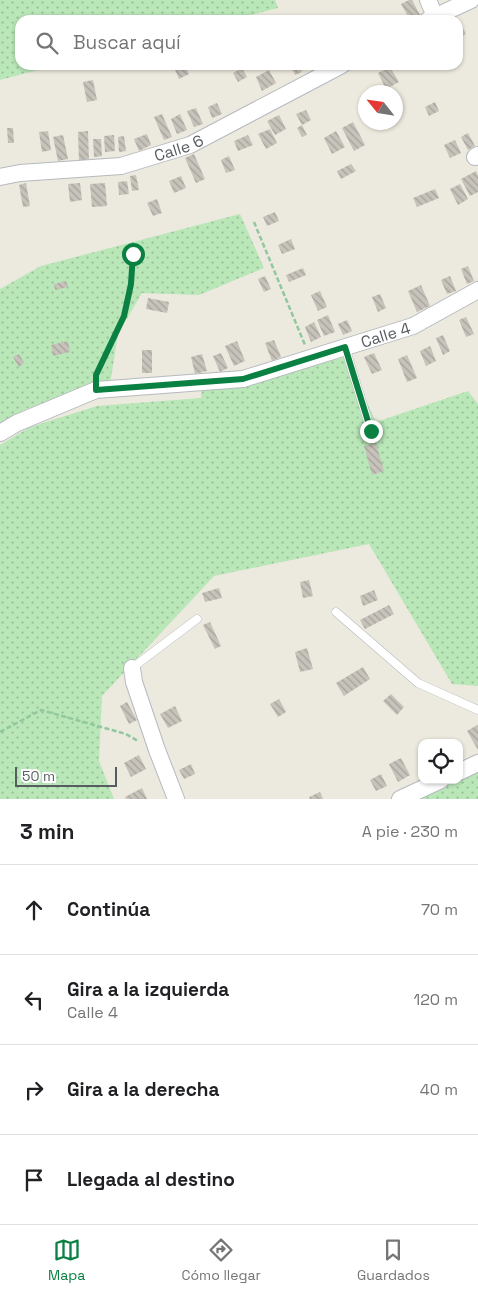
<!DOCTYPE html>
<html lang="es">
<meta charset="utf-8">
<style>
body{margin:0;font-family:"Space Grotesk",sans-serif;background:#f2f2f2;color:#202124}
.controls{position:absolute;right:15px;bottom:15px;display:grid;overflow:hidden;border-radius:10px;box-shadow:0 1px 4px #0004}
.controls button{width:45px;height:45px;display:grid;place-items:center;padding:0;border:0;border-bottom:1px solid #e0e0e0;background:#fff;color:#202124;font:25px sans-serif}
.compass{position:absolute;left:358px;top:85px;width:45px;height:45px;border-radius:50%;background:#fff;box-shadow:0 1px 4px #0004;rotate:300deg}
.scale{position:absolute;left:15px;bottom:12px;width:102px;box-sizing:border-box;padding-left:5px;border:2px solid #575c61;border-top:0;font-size:14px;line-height:18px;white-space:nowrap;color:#575c61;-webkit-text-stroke:4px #fff;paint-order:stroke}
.stop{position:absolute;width:15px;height:15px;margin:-11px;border:4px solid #0b8043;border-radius:50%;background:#fff}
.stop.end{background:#0b8043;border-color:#fff;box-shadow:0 1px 5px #0008}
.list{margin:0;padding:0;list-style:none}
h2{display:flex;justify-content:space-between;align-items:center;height:65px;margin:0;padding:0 20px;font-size:21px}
h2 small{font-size:16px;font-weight:400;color:#757577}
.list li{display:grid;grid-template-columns:32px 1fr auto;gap:15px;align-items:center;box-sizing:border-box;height:90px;padding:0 20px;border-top:1px solid #e0e0e0}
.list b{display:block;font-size:19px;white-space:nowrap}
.list p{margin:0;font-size:16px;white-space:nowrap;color:#757577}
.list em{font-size:16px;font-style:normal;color:#757577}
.icon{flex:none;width:28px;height:28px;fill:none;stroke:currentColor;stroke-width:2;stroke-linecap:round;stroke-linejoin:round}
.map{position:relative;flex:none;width:478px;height:799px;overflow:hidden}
.search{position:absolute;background:#fff;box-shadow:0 1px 4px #0004;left:15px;right:15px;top:15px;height:55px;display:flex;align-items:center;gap:12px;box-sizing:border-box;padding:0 18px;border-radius:15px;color:#757577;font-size:19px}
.sheet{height:425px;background:#fff}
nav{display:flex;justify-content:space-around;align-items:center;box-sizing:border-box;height:70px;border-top:1px solid #e0e0e0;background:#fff;font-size:14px;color:#757577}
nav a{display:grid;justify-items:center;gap:2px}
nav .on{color:#0b8043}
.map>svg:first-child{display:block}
.green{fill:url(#green-dots)}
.building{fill:url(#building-back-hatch)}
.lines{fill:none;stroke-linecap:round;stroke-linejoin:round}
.service-casing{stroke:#b6babf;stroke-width:9}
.minor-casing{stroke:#b6babf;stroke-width:18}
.path{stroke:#91c89f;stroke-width:2.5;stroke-dasharray:5 2.5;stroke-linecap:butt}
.service{stroke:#fff;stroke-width:8}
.minor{stroke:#fff;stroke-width:16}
.route{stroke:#0b8043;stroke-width:6}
.labels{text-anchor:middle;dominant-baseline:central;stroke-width:4;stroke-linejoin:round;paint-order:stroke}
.street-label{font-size:16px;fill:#575c61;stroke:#fff}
</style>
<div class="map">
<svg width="478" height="799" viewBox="0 0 478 799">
<defs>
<pattern id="green-dots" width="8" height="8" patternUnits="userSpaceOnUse" patternTransform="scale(1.25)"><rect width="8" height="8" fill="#b9e7b8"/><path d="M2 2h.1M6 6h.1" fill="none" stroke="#99be99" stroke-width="1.8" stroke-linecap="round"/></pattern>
<pattern id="building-back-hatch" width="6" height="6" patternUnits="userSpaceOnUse" patternTransform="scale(1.25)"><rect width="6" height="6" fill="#c7c3bb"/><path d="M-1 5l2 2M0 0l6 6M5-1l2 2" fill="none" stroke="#a4a29b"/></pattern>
</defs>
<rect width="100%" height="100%" fill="#ece9de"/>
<path class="green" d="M0,0h275l3,8 -47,12h-211v45h37l-57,15z
M240,214l24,54 -65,27 -57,-2 -24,41 -9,57 -81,17 -28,16v-135l41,-23z
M346,357l30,65 92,-31 10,13v282l-26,-2 -83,-140 -155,32 -112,120 -3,65 15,38h-114v-354l30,-18 67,-21 104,-8 1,-13z
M478,763v36h-81l42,-19h20v-9z"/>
<path class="building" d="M409,0h3l8,15 -10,5 -9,-16z
M461,25l5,9 -8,4v-11z
M173,65h12l4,9 -10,5z
M290,65h9l3,7 -7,3z
M390,67l9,15 -13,7 -8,-16z
M242,68l5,9 -9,5 -5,-9z
M269,70l7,13 -14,8 -6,-14z
M93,80l4,20 -10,2 -4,-20z
M435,102l4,9 -10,5 -4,-9z
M217,103l5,11 -10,4 -4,-11z
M196,108l7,16 -9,3 -7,-16z
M306,110l5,10 -9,5 -6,-11z
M162,114l10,23 -8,3 -10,-23z
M180,114l7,16 -10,4 -6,-15z
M279,115l7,14 -11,6 -8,-14z
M353,122l12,23 -11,6 -12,-23z
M302,125l5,10 -5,2 -5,-9z
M7,128h6l1,15h-6z
M270,129l7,14 -11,6 -8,-15z
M48,131l3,19 -9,2 -3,-20z
M88,131l1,29 -10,1 -1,-29z
M336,131l9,16 -13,7 -8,-16z
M468,133l7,13 -7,4 -7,-13z
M147,134l4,11 -12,6 -5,-12z
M63,135l5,24 -10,2 -5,-24z
M114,135l1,16 -10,1 -1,-16z
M248,135l5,10 -15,6 -4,-10z
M124,136l2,15 -7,1 -1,-15z
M93,139h8l1,17 -8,1z
M455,140l6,13 -11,5 -6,-13z
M194,154l11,25 -9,4 -11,-25z
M229,156l6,14 -9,3 -5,-13z
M351,164l5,7 -15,8 -4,-8z
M476,171l2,5v16l-8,4 -9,-17z
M136,175l3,15 -7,1 -2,-15z
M181,176l5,12 -12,5 -5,-12z
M127,181l2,13 -10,1 -1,-13z
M26,183l4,23 -7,1 -4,-22z
M80,183l2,17 -12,2 -2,-18z
M105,183l2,23 -15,1 -2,-23z
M460,184l8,15 -10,6 -8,-16z
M435,189l4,9 -22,9 -4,-9z
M157,199l5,14 -9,3 -6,-13z
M275,212l4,9 -12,5 -4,-9z
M291,239l4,10 -13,5 -4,-9z
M468,266l6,15 -7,3 -6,-15z
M303,268l3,7 -17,7 -3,-7z
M265,276l6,13 -7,3 -6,-13z
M450,276l6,15 -9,3 -6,-14z
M66,281l2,6 -13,3 -1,-6z
M421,285l9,21 -13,6 -9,-21z
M320,291l7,16 -9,4 -7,-16z
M380,294l6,14 -8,4 -6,-15z
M148,298l21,4 -2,11 -21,-4z
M328,315l7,17 -11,4 -7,-16z
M466,317l8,17 -8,3 -7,-17z
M347,320l5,11 -9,4 -5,-11z
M314,322l7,15 -10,5 -6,-15z
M443,335l7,16 -7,4 -7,-17z
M274,340l7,17 -9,4 -7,-18z
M68,341l2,11 -17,4 -2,-11z
M237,341l8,20 -11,5 -9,-20z
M430,346l6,15 -10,5 -6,-15z
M142,350h10v23h-10z
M221,353l7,15 -8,4 -7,-16z
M374,353l8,17 -10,4 -8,-17z
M19,354l5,9 -5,4 -6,-10z
M202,354l5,17 -12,3 -4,-17z
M407,355l10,23 -10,4 -9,-23z
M376,443l8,28 -12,4 -8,-29z
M309,580l4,16 -10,2 -3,-16z
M219,588l3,10 -17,4 -3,-9z
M374,590l4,10 -15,6 -3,-10z
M389,605l5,9 -29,15 -5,-9z
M210,622l11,24 -6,3 -12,-24z
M307,648l6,21 -13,3 -5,-20z
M363,667l7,12 -26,17 -8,-13z
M391,694l13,13 -7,8 -14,-14z
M279,699l7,13 -8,5 -8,-13z
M127,702l10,18 -8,4 -9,-18z
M175,706l7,15 -14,7 -8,-14z
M477,725l1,1v24l-11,-19z
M139,755l7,14 -15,8 -7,-14z
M401,758l9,17 -12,7 -9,-18z
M191,764l4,10 -11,5 -5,-9z
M381,774l6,12 -11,5 -6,-11z
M142,788l5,11h-21l-1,-2z
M320,792l3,7h-13l-1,-2z"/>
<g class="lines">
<defs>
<path id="service" d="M345,347l26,84
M336,612l82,71 60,27
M132,668l65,-49"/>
<g id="minor">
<path d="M428,0l7,16"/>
<path d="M428,20l43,-20"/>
<path d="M475,157l3,-2"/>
<path id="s1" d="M0,177l20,-4 101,-7 69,-21 152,-80"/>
<path id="s2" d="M0,433l17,-10 79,-33 147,-11 170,-53 65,-36"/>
<path d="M132,668l2,14 23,68 19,49"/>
<path d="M459,772l19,-9"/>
<path d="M400,799l41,-19"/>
</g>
</defs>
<use href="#service" class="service-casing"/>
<use href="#minor" class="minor-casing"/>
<path class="path" d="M254,222l51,123
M96,376l28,-60 7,-32 2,-30
M0,732l41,-22 85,24 12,7"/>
<use href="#service" class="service"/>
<use href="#minor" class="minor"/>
</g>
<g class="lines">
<path class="route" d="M133,254l-2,30 -7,32 -28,59v15l147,-11 102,-32 26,84"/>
</g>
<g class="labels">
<g class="street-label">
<text stroke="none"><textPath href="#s1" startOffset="182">Calle 6</textPath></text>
<text stroke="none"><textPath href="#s2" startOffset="402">Calle 4</textPath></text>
</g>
</g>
</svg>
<div class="controls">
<button><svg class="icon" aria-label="locate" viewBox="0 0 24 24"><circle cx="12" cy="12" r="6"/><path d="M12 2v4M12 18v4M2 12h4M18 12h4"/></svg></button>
</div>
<svg class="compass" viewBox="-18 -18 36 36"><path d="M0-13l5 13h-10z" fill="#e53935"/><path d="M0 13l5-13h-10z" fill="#757577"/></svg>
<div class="scale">50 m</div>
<div class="stop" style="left:133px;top:254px"></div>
<div class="stop end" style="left:371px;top:431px"></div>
<div class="search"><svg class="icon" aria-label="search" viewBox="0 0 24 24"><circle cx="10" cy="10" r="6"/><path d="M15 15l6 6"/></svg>Buscar aquí</div>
</div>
<section class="sheet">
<h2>3 min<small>A pie · 230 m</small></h2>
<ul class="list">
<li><svg class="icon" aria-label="ahead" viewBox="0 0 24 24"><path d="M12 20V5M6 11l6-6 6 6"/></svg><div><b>Continúa</b></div><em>70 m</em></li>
<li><svg class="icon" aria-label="left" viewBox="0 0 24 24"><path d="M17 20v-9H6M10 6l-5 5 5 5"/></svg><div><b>Gira a la izquierda</b><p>Calle 4</p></div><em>120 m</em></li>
<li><svg class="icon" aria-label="right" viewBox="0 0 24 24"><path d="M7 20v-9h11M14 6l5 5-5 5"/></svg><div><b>Gira a la derecha</b></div><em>40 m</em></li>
<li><svg class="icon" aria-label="arrive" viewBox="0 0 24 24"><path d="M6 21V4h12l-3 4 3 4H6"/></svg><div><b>Llegada al destino</b></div></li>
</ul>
</section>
<nav>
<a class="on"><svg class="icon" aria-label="map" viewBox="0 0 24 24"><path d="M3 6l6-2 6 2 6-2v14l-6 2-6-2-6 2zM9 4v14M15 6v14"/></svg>Mapa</a>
<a><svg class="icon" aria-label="directions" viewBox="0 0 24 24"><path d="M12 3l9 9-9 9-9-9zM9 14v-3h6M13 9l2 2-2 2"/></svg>Cómo llegar</a>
<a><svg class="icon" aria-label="saved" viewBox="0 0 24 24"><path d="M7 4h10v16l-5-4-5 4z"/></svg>Guardados</a>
</nav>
